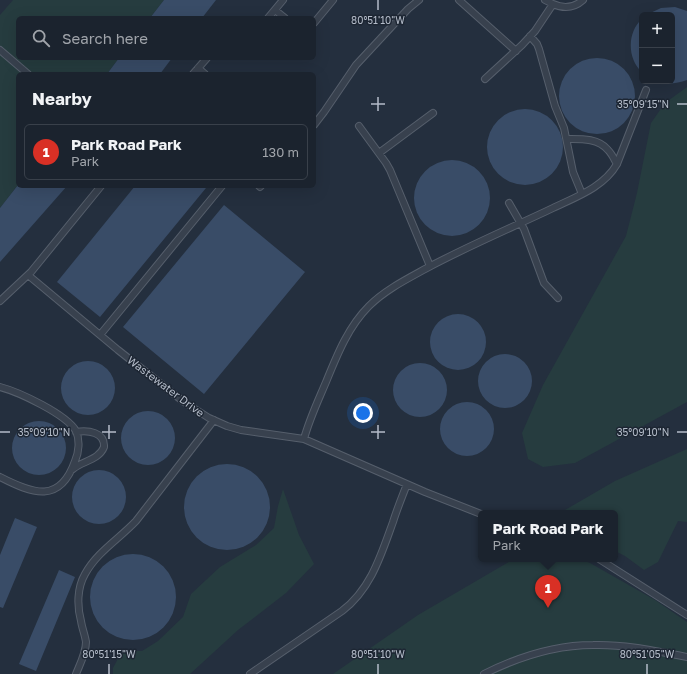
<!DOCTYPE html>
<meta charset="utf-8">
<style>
body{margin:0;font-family:"Golos Text",sans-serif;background:#282f3a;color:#f1f3f6}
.controls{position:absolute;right:12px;top:12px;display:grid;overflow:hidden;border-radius:6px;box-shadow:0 4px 16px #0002}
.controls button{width:36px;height:36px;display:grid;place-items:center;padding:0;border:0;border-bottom:1px solid #39404a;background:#1b232e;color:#f1f3f6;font:20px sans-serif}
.you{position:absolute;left:363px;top:413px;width:14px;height:14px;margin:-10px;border:3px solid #fff;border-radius:50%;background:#1a73e8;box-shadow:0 0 0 6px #1a73e833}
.badge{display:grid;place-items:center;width:26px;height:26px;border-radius:50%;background:#d93025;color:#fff;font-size:13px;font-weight:700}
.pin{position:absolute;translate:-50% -33px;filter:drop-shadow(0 1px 2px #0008)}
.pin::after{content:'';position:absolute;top:21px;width:14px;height:12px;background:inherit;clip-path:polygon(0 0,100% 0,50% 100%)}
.popup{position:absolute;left:478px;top:510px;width:140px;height:52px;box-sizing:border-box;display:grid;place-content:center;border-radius:6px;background:#1b232e;filter:drop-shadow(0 1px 3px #0005);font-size:13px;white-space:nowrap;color:#a0a4aa}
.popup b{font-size:15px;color:#f1f3f6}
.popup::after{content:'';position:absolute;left:50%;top:100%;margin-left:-8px;border:8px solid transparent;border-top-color:#1b232e}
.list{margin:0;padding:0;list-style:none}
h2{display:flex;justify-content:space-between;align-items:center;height:52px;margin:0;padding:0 16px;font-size:17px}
h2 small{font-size:13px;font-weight:400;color:#a0a4aa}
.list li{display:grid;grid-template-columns:26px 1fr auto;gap:12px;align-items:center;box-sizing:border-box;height:56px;margin:0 8px 8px;padding:0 8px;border:1px solid #39404a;border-radius:6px}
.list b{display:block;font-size:15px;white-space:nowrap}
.list p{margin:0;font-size:13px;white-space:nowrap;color:#a0a4aa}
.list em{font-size:13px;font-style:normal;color:#a0a4aa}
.icon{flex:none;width:22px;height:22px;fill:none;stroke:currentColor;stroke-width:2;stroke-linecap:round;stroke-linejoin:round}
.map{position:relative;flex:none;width:687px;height:674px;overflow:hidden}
.search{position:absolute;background:#1b232e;box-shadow:0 4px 16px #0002;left:16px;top:16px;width:300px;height:44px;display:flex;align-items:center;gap:10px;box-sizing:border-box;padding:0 14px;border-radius:6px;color:#a0a4aa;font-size:15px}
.panel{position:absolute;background:#1b232e;box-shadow:0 4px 16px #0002;left:16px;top:72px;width:300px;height:116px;border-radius:6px}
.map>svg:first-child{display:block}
.green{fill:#263c3f}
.water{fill:#394c67}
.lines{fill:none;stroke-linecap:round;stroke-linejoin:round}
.service-casing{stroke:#565f6c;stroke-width:8}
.service{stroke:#38414e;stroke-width:6}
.ticks{fill:none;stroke:#b4bcc9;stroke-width:1.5}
.labels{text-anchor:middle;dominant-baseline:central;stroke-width:3;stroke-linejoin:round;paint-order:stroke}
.street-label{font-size:11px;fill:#b4bcc9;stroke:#1d2633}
.ticks-label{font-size:10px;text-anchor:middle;fill:#b4bcc9;stroke:#1d2633;stroke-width:3;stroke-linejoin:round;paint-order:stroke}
</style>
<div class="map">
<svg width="687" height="674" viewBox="0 0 687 674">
<rect width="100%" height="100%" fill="#242f3e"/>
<path class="green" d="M13,0h151l-14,18h-132v40h101l-12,16h-89v111l-18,23v-193z
M687,87v315l-112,61 -32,4 -15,-8 -6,-26 21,-48 83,-149 11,-43 14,-70 14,-20z
M687,449v73l-9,-1 -20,41 -14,8 -19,-14 -10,-5v-38h-51l1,-3 50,-29z
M283,489l16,46 15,29 -28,29 -48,37 -48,44h-77v-6l9,-17h20l16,-10 25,-24 8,-23 29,-27 36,-22 18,-17 4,-22z
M514,559h65l11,4 65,37 32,22v52h-354l85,-59z"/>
<path class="water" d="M164,0h52l-14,18h-52z
M675,7l12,4v69c-11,4 -21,5 -31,1h16v-66h-26l15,-7z
M642,19v53c-15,-13 -15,-40 0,-53z
M559 96a38 38 0 1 1 76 0a38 38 0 1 1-76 0Z
M119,58h53l-12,16h-53z
M487 147a38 38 0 1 1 76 0a38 38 0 1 1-76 0Z
M414 198a38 38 0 1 1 76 0a38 38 0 1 1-76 0Z
M18,185l49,1 -67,76v-54z
M135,186h68l3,2 -106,129 -43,-35z
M224,205l81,67 -101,122 -81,-67z
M430 342a28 28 0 1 1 56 0a28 28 0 1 1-56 0Z
M478 381a27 27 0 1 1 54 0a27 27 0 1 1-54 0Z
M61 388a27 27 0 1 1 54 0a27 27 0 1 1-54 0Z
M393 390a27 27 0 1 1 54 0a27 27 0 1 1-54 0Z
M440 429a27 27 0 1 1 54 0a27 27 0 1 1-54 0Z
M121 438a27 27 0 1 1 54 0a27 27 0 1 1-54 0Z
M12 448a27 27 0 1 1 54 0a27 27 0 1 1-54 0Z
M184 507a43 43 0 1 1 86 0a43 43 0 1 1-86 0Z
M72 497a27 27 0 1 1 54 0a27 27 0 1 1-54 0Z
M15,518l22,9 -34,81 -3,-1v-52z
M90 597a43 43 0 1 1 86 0a43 43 0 1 1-86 0Z
M59,570l16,7 -39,94 -17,-7z"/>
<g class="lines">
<defs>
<path id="service" d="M459,0l57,51
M553,4c11,5 21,4 30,-4
M275,10l10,8
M268,18l15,-18
M314,23l19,-23
M530,36l7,8 2,5 16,57 9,22 9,44 9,22
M0,50l28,24
M198,68l7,6
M193,74l14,-16
M485,79l37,-34 13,-14 18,-27 -8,-4
M314,125l10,-13 32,-47 52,-56 11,-9
M359,126l27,37 4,7 40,96
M567,139c14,0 31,-1 41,11 4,4 6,9 9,14
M379,153l54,-40
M259,186l1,1 1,-1
M509,203l15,26 20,54 14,15
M28,275l90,75 66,52 25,16 18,8 14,4 63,9 121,53 56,22
M0,301l31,-29 70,-86
M100,335l122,-149
M0,387c19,5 66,27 76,44 4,9 3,21 -1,30 -15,43 -42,33 -75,16
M304,439c5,-19 14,-38 22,-57 11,-27 22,-55 43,-76 16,-16 38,-27 58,-38 41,-22 84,-40 126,-60 23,-11 51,-21 64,-44l29,-74
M73,469c9,-8 26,-9 31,-22 1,-15 -16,-17 -28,-15
M599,559l88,56
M76,674c4,-10 10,-21 10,-32 -1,-7 -4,-14 -5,-21 -4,-15 -4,-33 4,-47 12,-22 34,-35 51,-53l78,-101
M250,674l92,-63c29,-22 39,-56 51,-89 4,-13 9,-25 14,-38
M484,674c34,-17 71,-29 109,-29 31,-1 63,6 94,12"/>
</defs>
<use href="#service" class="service-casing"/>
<use href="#service" class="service"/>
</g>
<path class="ticks" d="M378,0v10M378,97v14M371,104h14M677,104h10M109,425v14M378,425v14M0,432h10M102,432h14M371,432h14M677,432h10M109,664v10M378,664v10M647,664v10"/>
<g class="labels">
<g class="street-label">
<text transform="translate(166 386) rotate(37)">Wastewater Drive</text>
</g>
</g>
<g class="ticks-label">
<text x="378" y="24">80°51'10"W</text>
<text x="643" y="108">35°09'15"N</text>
<text x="44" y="436">35°09'10"N</text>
<text x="643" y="436">35°09'10"N</text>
<text x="109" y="658">80°51'15"W</text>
<text x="378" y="658">80°51'10"W</text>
<text x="647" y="658">80°51'05"W</text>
</g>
</svg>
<div class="controls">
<button>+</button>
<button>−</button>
</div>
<div class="you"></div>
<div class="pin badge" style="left:548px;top:608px">1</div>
<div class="popup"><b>Park Road Park</b>Park</div>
<div class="search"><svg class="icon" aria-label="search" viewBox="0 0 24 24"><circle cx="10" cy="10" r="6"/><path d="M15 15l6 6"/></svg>Search here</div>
<section class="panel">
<h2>Nearby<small></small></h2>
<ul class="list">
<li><span class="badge">1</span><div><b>Park Road Park</b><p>Park</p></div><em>130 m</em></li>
</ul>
</section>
</div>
